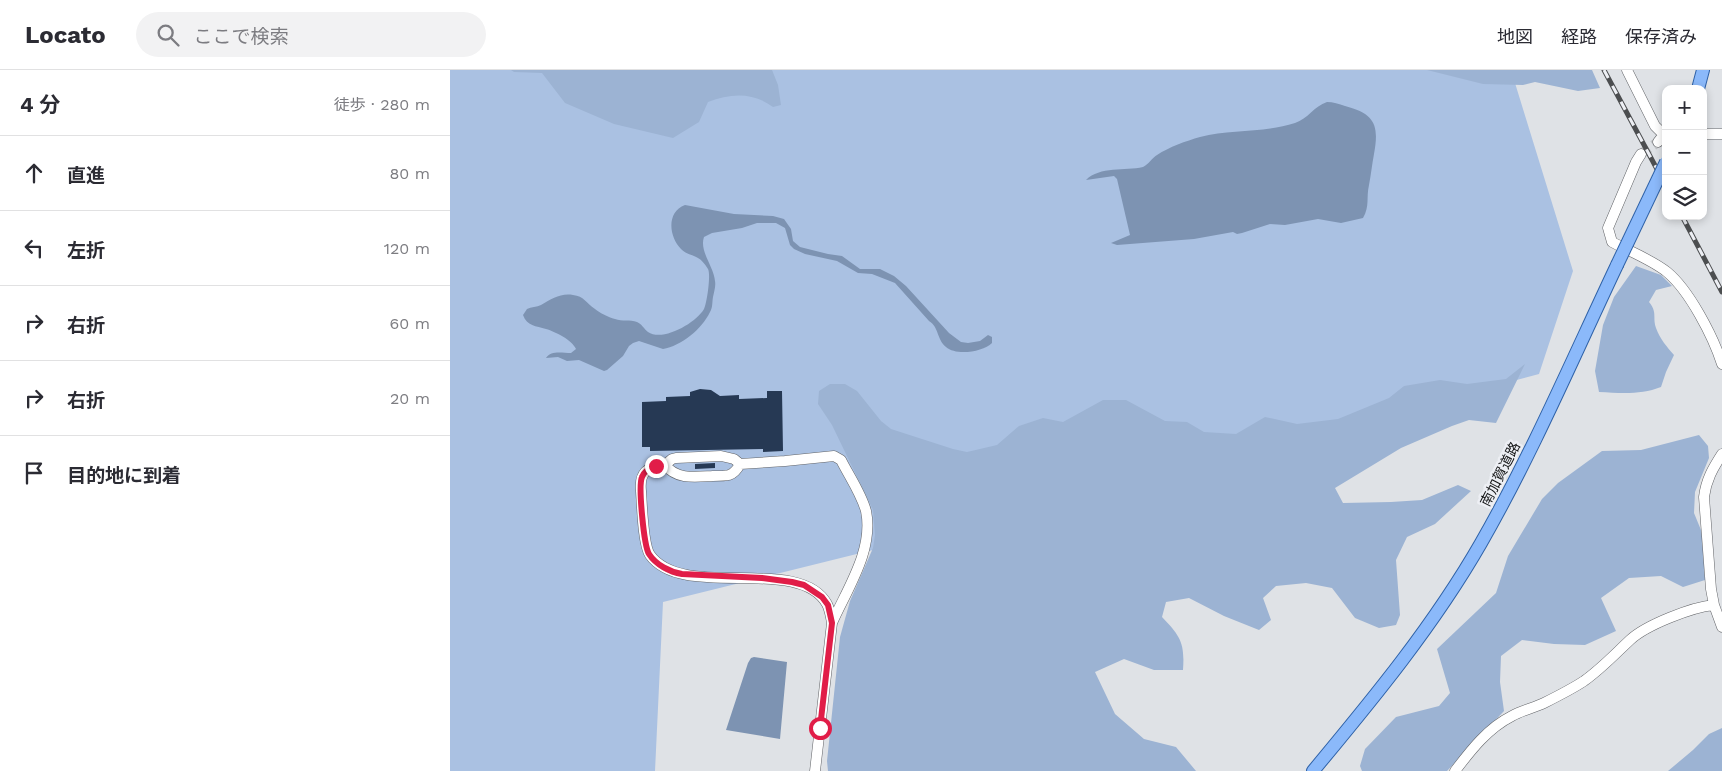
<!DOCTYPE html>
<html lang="ja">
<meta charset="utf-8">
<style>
body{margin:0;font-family:"Work Sans","Noto Sans JP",sans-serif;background:#f2f2f3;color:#2b2b33}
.controls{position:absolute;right:15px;top:15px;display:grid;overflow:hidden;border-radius:10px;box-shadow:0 2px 8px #0003}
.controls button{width:45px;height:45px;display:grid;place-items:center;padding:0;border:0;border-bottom:1px solid #e1e1e2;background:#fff;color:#2b2b33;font:25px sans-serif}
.stop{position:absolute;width:15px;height:15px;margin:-11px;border:4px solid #e11d48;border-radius:50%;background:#fff}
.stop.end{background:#e11d48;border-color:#fff;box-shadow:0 1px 5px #0008}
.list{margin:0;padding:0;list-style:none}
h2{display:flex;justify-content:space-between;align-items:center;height:65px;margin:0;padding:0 20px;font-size:21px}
h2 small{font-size:16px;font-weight:400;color:#7c7c81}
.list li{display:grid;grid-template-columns:32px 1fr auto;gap:15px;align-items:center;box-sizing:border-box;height:75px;padding:0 20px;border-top:1px solid #e1e1e2}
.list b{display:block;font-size:19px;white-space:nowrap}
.list em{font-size:16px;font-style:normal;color:#7c7c81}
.icon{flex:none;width:28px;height:28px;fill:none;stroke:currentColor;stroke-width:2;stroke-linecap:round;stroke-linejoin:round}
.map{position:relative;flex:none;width:1272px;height:701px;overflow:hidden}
header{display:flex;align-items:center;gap:30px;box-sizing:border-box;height:70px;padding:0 25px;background:#fff;border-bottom:1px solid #e1e1e2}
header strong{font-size:24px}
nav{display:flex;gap:28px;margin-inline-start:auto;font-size:18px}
.search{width:350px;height:45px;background:#f2f2f3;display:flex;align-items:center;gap:12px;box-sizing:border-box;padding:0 18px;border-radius:28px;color:#7c7c81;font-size:19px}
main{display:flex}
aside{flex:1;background:#fff}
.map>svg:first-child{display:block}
.green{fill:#aac1e2}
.forest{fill:#9cb3d3}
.water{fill:#7d93b2}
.building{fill:#263954}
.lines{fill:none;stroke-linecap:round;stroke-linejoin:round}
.minor-tunnel{stroke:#c0c3c6;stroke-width:10;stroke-dasharray:10 5;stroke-linecap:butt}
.minor-casing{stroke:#626468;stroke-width:11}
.major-casing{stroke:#2e61a7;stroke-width:14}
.minor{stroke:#fff;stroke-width:10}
.major{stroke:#8bb9fa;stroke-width:12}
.rail-casing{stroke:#4c4e50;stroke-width:5}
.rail{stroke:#edeff4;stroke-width:3;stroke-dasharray:9;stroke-linecap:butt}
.major-bridge-casing{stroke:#2e61a7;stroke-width:14;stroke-linecap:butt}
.major-bridge{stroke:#8bb9fa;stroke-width:12}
.route{stroke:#e11d48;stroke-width:6}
.labels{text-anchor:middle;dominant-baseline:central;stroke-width:5;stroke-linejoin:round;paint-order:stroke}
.street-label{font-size:14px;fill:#121314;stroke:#edeff4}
</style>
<header>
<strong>Locato</strong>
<div class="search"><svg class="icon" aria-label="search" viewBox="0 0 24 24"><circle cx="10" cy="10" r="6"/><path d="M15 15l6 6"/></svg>ここで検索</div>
<nav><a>地図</a><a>経路</a><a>保存済み</a></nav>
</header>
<main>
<aside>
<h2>4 分<small>徒歩 · 280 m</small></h2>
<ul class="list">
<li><svg class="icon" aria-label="ahead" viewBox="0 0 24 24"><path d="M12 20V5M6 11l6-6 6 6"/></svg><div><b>直進</b></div><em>80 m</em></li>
<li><svg class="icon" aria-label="left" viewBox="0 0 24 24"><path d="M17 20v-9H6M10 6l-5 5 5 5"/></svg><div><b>左折</b></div><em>120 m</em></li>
<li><svg class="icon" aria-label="right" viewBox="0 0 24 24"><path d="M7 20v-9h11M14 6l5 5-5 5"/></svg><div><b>右折</b></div><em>60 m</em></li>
<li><svg class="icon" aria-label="right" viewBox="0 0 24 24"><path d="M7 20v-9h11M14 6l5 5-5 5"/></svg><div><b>右折</b></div><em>20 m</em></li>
<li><svg class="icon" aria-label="arrive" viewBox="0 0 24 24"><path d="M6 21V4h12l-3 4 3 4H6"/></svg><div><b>目的地に到着</b></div></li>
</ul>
</aside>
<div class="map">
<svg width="1272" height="701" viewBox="0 0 1272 701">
<rect width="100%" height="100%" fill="#dfe2e6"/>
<path class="green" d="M0,0h1061l62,201 -34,103 -646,171 -230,57 -8,169h-205z"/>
<path class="forest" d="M61,0h261l6,15 3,20 -8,2c-20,-15 -42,-14 -65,-5l-9,20 -26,16 -59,-14 -49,-21 -23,-30 -28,-1z
M977,0h165l8,18 -22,3 -43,-9 -12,3 -40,-1z
M1186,196l25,9 11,11 -16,4 -7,12c9,11 3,15 7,26 4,11 11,19 18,27l-8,17 -5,15c-20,8 -40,6 -62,5l-4,-21 8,-46 11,-28z
M1075,294l-29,59 -27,-3 -17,6 -51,22 -66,40 8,15 48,-1 31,-2 36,-15 13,6 -36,33 -28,13 -11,23 4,55 -4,10 -17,3 -24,-10 -23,-30 -26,-5 -30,3 -13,12 8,22 -12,10 -35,-14 -35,-18 -23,4 -4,15c18,19 23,25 21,53h-29l-30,-11 -29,13 20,42 29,25 32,8 20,24h-368l-1,-10 13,-124 10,-36 23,-53 2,-13 -2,-25 -41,-85 -14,-21 1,-13 11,-7h15l12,7 24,30 10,8 62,20 14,3 30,-7 22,-19 24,-8 20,4 40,-22h23l39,21 22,1 17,10 32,2 29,-17 32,7 41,-5 51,-21 15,-12 36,-6 27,4 39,-5z
M1249,365l9,11 1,12 -14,34 -1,21 9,22 2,45 -22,7 -22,-11 -32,2 -28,20 15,33 -31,14 -31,-1 -32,-4 -21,16 -1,26 4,29 -57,60h-85l-2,-5 5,-17 31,-32 43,-11 11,-13 -13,-44 59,-56 12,-37 34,-57 16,-16 44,-32 39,-1z
M1272,658v43h-54l25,-21 16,-16z"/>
<path class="water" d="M877,32c6,0 12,2 18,4 31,8 34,20 29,48 -2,10 -3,21 -5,31 -3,13 1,21 -6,33l-22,5 -23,-4 -33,6 -15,-1 -28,9 -5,1 -4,-2 -39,7 -77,6 -6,-2 19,-8 -13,-56 -3,-3 -28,4c14,-14 39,-9 57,-13 6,-3 9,-9 14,-12 12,-8 29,-14 43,-18 31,-8 65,-4 95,-14 13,-4 19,-17 32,-21z
M235,135l49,9 39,2 11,3 7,10 2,12 7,6 28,7 14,2 18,13h20l14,7 12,10 43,47 12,9 7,1 12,-2 8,-6 4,2v6c-9,9 -36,13 -46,4 -9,-7 -7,-20 -17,-26l-34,-38 -23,-9 -14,-1 -21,-12 -32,-7 -11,-5 -4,-4 -5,-17 -9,-5h-19l-15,5 -30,5 -8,4c-5,14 10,30 11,44 1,5 -1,11 -2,16 -1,5 0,10 -3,15 -8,17 -29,34 -47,37l-24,-8 -6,2 -4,3 -6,10 -16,14 -3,1 -25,-11 -12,1 -9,-4 -12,1c5,-8 16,-5 25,-5l5,-4c-4,-9 -20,-17 -30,-20 -10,-3 -19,-3 -23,-14l4,-6c4,-2 10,-2 14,-4 11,-6 19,-12 32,-10 11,1 13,8 22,14 5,4 13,8 20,10 7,3 15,0 22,3 5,2 7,7 11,10 15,10 48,-9 56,-23 3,-6 7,-35 4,-40 -10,-17 -18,-11 -27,-20 -12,-12 -15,-37 4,-44z
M304,587l33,5 -7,77 -54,-9 22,-67 3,-5z"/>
<path class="building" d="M250,319l11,1 9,6 19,-1v4l28,-1v-7h15l1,60 -20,1v-3l-113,2v-4h-8v-45l24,-1v-4l24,-1v-4z
M265,393v5l-20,1v-5z"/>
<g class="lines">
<path class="minor-tunnel" d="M1191,84l17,-12"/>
<defs>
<path id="minor" d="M1177,0l28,56 5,5 6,2
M1253,64h19
M1208,72l7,-9
M1191,84l-5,8 -28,66 4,14c17,9 40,18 55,30 22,18 46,64 55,92
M1272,384c-9,14 -16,26 -18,43l7,92 3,16 8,22
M384,386l7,4c8,16 20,33 25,51 8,39 -19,78 -34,112 -1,-6 -2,-13 -5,-19 -28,-50 -144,-3 -177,-49 -7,-10 -8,-50 -9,-64 -2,-19 6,-24 24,-26 12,15 30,12 48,11 5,0 12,0 16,-1 6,-2 9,-7 11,-11l45,-3z
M215,395l7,-6 4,-1 45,-2 13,3 6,5
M365,701l17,-148
M1005,701c16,-21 33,-43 57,-55 10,-6 22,-8 32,-13 14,-7 28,-14 40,-22 17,-12 31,-27 46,-41 16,-15 62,-33 84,-35"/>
<path id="major" d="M1248,19l5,-19
M863,701c60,-72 121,-146 168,-228 51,-89 92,-185 136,-278"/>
</defs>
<use href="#minor" class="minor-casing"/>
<use href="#major" class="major-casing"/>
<use href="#minor" class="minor"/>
<use href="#major" class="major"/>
<defs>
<path id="rail" d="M1154,0l62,116
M1232,146l40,76"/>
</defs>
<use href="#rail" class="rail-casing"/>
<use href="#rail" class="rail"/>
<defs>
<path id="major-bridge" d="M1167,195l49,-103"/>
</defs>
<use href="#major-bridge" class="major-bridge-casing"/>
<use href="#major-bridge" class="major-bridge"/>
</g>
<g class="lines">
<path class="route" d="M206,396c-6,2 -12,5 -14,11 -4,9 2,69 7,77 7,11 21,18 33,20l80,4 30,4 12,3 18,12 6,8 4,18 -12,105"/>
</g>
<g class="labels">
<g class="street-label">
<text transform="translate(1050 404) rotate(-63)">南加賀道路</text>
</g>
</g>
</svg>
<div class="controls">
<button>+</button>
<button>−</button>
<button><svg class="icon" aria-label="layers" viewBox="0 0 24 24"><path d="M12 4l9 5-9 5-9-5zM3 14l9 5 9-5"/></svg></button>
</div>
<div class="stop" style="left:370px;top:658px"></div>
<div class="stop end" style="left:206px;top:396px"></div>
</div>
</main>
